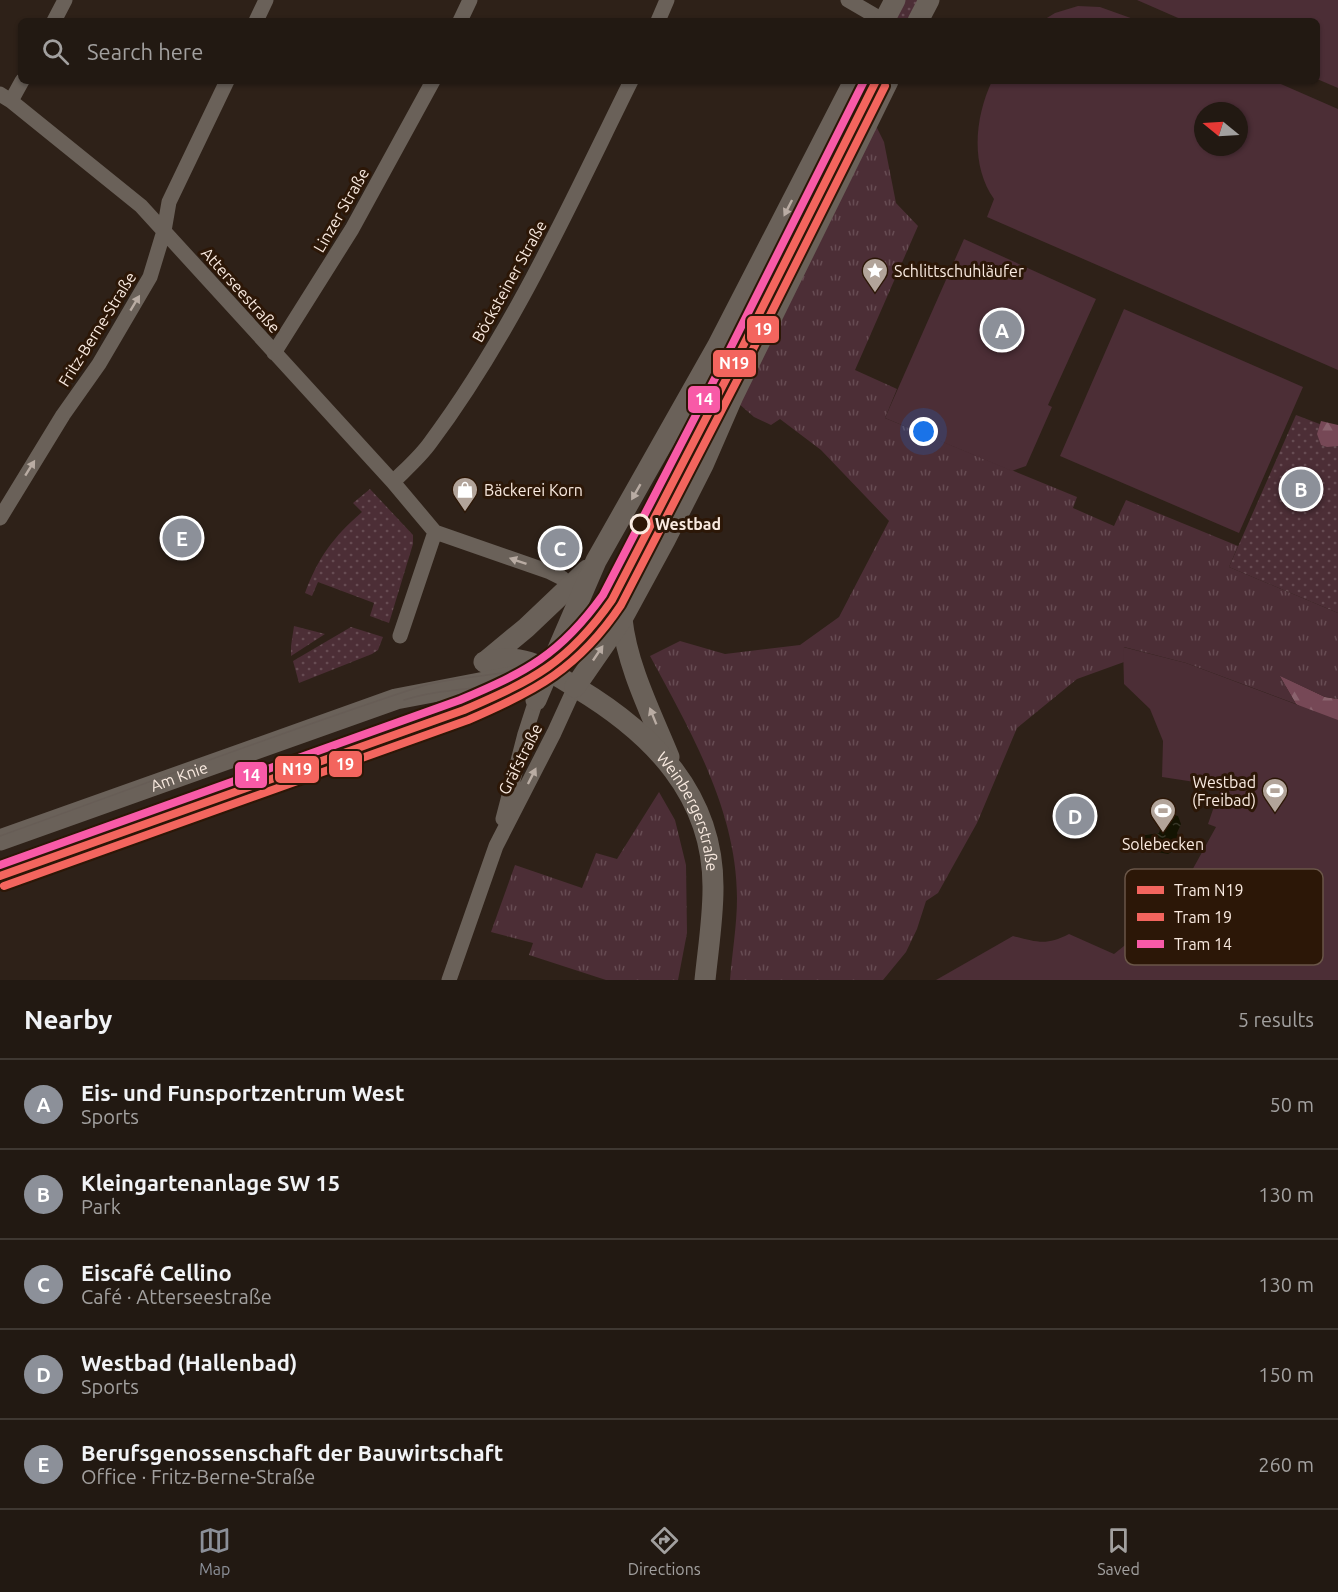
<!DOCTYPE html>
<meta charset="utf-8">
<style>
body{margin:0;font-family:Ubuntu,sans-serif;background:#2a221b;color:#f1f3f6}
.compass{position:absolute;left:1194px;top:102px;width:54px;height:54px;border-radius:50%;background:#221912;box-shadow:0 2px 4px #0004;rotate:288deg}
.you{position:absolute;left:924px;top:432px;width:21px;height:21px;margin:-15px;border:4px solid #fff;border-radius:50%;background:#1a73e8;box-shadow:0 0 0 9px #1a73e833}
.badge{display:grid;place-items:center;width:39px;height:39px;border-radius:50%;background:#8c9099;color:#fff;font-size:20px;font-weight:700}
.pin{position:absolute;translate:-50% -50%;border:3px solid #fff;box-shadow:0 2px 6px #0006}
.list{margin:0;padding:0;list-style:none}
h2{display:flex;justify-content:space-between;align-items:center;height:78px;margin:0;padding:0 24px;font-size:26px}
h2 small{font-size:20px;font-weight:400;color:#a2a09f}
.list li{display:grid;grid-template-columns:39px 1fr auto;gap:18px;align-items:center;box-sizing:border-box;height:90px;padding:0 24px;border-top:2px solid #3f3832}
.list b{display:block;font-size:22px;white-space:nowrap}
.list p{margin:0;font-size:20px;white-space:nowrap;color:#a2a09f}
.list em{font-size:20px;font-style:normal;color:#a2a09f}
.icon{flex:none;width:33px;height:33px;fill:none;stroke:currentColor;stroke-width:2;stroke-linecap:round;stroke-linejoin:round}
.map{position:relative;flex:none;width:1338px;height:980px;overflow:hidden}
.search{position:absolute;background:#221912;box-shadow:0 2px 4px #0004;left:18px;right:18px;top:18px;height:66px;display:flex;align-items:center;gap:15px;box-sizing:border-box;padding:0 21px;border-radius:9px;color:#a2a09f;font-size:22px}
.sheet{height:528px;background:#221912}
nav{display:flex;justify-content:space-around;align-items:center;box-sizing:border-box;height:84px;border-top:2px solid #3f3832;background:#221912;font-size:16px;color:#a2a09f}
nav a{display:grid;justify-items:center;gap:3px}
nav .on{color:#8c9099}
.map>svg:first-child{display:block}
.grass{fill:url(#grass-dots)}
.forest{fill:url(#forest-firs)}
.park{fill:url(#park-tufts)}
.pitch{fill:#4c2e36;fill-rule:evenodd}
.water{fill:url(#water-ripples)}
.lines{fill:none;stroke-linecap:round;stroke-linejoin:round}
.street{stroke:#6a6159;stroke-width:15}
.secondary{stroke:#6a6159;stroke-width:21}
.tram{stroke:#675d56;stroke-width:1.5}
.tram-1-casing{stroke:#2c1707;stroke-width:12}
.tram-2-casing{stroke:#2c1707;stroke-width:12}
.tram-3-casing{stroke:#2c1707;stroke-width:12}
.tram-1{stroke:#f3655e;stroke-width:8}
.tram-2{stroke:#f3655e;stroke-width:8}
.tram-3{stroke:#f85aa7;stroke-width:8}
.oneway{fill:#b9aca3}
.stop-dot{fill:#2c1707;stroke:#f9eae0;stroke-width:3}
.labels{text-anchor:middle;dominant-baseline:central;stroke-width:6;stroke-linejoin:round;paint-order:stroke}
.street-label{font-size:16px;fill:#f9eae0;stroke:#2c1707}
.poi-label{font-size:16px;fill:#f9eae0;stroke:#2c1707;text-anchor:start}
.stop-label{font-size:16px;font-weight:bold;fill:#f9eae0;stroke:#2c1707;text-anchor:start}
.key{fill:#2c1707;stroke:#6a5648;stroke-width:1.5}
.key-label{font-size:16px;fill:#f9eae0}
.line-badge{stroke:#2c1707;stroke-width:2}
.badge-label{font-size:16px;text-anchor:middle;font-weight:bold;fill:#fff}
</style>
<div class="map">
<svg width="1338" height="980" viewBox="0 0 1338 980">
<defs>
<pattern id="grass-dots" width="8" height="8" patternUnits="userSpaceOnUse" patternTransform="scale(1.5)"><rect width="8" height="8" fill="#4c2e36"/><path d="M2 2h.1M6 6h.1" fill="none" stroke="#674c53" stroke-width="1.8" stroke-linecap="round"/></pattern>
<pattern id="forest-firs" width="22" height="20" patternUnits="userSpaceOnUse" patternTransform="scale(1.5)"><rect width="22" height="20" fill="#764856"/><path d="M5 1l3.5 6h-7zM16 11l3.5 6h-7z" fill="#8a636e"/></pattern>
<pattern id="park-tufts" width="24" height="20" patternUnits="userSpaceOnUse" patternTransform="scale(1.5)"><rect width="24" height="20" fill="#4c2e36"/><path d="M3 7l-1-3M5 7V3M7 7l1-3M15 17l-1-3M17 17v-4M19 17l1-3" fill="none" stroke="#674c53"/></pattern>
<pattern id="water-ripples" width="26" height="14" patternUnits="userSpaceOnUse" patternTransform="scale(1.5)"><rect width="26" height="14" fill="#141402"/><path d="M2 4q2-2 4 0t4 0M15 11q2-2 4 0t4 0" fill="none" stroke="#373627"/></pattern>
</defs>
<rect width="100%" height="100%" fill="#2e2118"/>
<path class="grass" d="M902,0h19l-10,21h-20z
M861,81h20l-185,381 -28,-13z
M1296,415l42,16v182l-109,-46z
M370,489l43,46v9l-24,79 -19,-7 4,-13 -56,-21 -6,14 -7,-3c13,-35 28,-56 57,-81l-9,-9z
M294,626l31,8 -34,22v-10z
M351,627l32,10 -5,13 -6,4 -73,29 -6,-22z"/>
<path class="forest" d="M1321,421l17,4v21l-11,1 -6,-2 -4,-11z
M1279,675l46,22 13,2v39l-14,-17 -28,-17z"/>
<path class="park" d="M872,118l12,24 12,61 22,23 -63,144 42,19 -12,29 192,79 -4,11 41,18 12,-26 112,46 -9,21 109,46v86l-13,-2 -45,-21 16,28 -110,-41 -62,-16v15l-47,17 -60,49 -40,95 -39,70 -12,8 -9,28 -11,23 -23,28h-153c2,-27 7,-55 7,-82 0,-87 -47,-168 -87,-242l30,-15 45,13 75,-9 39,-28 50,-96 -68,-71 -41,-31 -9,6 -17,-8 -16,-14z
M659,792l16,28 11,45 1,68 -9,47h-72l-77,-25 4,-12 -42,-11 24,-67 67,23 14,-35 21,6z"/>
<path class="pitch" d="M1137,0h201v88l-21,-9v-58h-132z
M1078,6l22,1 39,14h-97l13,-8z
M992,81h282l64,28v261l-351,-153 7,-18c-24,-34 -19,-82 -2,-118zM1203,111h36v36h-36z
M964,239l132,60 -48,106 4,2 -26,59 -14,5 -127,-53z
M1124,309l179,78 -64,146 -179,-77z
M1123,647l63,16 152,57v260h-402l77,-44c24,6 33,10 56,-2l45,20 35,-28 -3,-4 44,-48 26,-47 -8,-3 13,-38 -59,-9 1,-36 -13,-32 -26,-25z"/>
<path class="water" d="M1168,813l10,3 3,8 -4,9 3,8 -2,7 -10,6 -11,-2 -19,-9 2,-7 19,-3 5,-16z"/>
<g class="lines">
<path class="street" d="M848,0l36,21
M54,21l11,-21
M256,21l10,-21
M460,21l10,-21
M658,21l9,-21
M0,94l11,7 130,105 252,276 42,50 115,40 12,6 8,9
M11,101l11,-20
M274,353l78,-124 81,-148
M393,482c12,-12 27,-25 37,-39 83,-111 140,-239 201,-362
M0,518l63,-103 36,-51 51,-87 14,-46 5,-29 58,-121
M400,636l35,-104
M503,819l22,-85 11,-34
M449,980l47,-134 58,-113 21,-46"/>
<g class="secondary">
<path d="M884,21l11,-21"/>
<path d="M918,21l11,-21"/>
<path d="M622,619c5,47 29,94 47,138"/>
<path d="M486,661l40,-33 61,-58"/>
<path id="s1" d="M484,662c40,-10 60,6 93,26 75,45 137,107 136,201 0,30 -5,61 -8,91"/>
<path d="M575,687l47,-68 43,-79 38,-75 30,-69 155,-315"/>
<path d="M536,700l60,-139 121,-214 137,-266"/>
<path id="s2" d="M0,840l396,-141 152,-29"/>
</g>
<path class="tram" d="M404,700c45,-15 97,-8 141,-28
M0,836c140,-50 278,-103 419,-149 42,-14 88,-7 128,-28"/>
<defs>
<path id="tram-1" d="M0,876l464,-166c69,-30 104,-47 148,-110l124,-240 140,-279"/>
<path id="tram-2" d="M4,886l464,-166c68,-29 111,-52 153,-115l124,-240 140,-279"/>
<path id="tram-3" d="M0,865l460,-165c66,-28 100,-45 143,-105l124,-240 137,-274"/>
</defs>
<use href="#tram-1" class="tram-1-casing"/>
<use href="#tram-2" class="tram-2-casing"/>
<use href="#tram-3" class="tram-3-casing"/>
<use href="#tram-1" class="tram-1"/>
<use href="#tram-2" class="tram-2"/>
<use href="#tram-3" class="tram-3"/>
</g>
<defs><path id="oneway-solid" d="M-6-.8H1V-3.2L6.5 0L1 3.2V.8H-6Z" transform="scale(1.5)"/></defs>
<g class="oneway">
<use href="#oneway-solid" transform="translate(788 208) rotate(117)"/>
<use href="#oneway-solid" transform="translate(135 303) rotate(-59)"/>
<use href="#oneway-solid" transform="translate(30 468) rotate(-58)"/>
<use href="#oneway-solid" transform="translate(636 492) rotate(120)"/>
<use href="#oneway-solid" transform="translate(518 561) rotate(-161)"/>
<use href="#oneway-solid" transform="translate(598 653) rotate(-56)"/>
<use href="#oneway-solid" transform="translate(653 716) rotate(-112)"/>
<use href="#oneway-solid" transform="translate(532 776) rotate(-63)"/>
</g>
<defs>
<symbol id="sight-pin" viewBox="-11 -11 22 30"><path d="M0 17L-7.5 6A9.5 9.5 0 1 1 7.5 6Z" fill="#b2a49a" stroke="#2c1707"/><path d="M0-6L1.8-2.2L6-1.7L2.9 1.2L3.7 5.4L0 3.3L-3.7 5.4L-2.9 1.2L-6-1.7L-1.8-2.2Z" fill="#fff"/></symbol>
<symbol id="shop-pin" viewBox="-11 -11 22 30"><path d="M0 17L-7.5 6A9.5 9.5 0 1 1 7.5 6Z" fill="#b2a49a" stroke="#2c1707"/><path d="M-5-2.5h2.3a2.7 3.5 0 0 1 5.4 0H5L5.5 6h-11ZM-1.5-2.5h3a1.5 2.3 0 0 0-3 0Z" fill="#fff"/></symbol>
<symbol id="stadium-pin" viewBox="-11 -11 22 30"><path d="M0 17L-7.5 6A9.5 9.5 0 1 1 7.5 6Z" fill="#b2a49a" stroke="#2c1707"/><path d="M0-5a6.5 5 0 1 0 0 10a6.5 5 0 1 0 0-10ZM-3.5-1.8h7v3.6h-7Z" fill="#fff"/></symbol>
</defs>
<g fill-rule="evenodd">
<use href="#sight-pin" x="860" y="256" width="30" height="40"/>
<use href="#shop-pin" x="450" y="475" width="30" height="40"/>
<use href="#stadium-pin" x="1260" y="776" width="30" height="40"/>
<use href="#stadium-pin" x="1148" y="796" width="30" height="40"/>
</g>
<circle class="stop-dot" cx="640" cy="524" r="9"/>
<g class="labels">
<g class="street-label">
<text transform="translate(341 210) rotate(-60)">Linzer Straße</text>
<text transform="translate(509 281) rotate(-61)">Böcksteiner Straße</text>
<text transform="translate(241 290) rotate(48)">Atterseestraße</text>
<text transform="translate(97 329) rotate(-58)">Fritz-Berne-Straße</text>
<text transform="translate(520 759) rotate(-63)">Gräfstraße</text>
<text stroke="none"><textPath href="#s2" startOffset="190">Am Knie</textPath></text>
<text stroke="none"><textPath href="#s1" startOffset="272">Weinbergerstraße</textPath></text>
</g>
<g class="poi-label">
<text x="894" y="271">Schlittschuhläufer</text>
<text x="484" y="490">Bäckerei Korn</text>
<text x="1256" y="782" text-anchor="end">Westbad<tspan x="1256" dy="18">(Freibad)</tspan></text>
<text x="1163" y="844" text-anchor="middle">Solebecken</text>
</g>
<g class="stop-label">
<text x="655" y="524">Westbad</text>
</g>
</g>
<rect x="1125" y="869" width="198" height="96" rx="9" class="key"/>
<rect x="1137" y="886" width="27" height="8" fill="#f3655e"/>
<rect x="1137" y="913" width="27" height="8" fill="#f3655e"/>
<rect x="1137" y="940" width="27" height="8" fill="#f85aa7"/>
<g class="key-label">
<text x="1174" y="896">Tram N19</text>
<text x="1174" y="923">Tram 19</text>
<text x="1174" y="950">Tram 14</text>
</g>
<g class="line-badge">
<rect x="746" y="315" width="34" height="29" rx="6" fill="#f3655e"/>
<rect x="712" y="349" width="45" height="29" rx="6" fill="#f3655e"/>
<rect x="687" y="385" width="34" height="29" rx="6" fill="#f85aa7"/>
<rect x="328" y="750" width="35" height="28" rx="6" fill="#f3655e"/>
<rect x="274" y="755" width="46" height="29" rx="6" fill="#f3655e"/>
<rect x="234" y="761" width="34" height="28" rx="6" fill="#f85aa7"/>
</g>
<g class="badge-label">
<text x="763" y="335">19</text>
<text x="734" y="369">N19</text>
<text x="704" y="405">14</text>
<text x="345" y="770">19</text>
<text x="297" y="775">N19</text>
<text x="251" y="781">14</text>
</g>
</svg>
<svg class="compass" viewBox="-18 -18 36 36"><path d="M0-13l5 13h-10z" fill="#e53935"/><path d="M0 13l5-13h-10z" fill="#a2a09f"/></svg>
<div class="you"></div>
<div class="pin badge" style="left:1002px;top:330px">A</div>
<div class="pin badge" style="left:1301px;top:489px">B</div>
<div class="pin badge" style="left:560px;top:548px">C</div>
<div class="pin badge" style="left:1075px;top:816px">D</div>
<div class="pin badge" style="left:182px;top:538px">E</div>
<div class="search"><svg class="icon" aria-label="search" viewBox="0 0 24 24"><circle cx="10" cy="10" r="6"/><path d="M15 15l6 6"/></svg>Search here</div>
</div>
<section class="sheet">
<h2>Nearby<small>5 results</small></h2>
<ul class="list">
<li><span class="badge">A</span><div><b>Eis- und Funsportzentrum West</b><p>Sports</p></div><em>50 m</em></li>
<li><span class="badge">B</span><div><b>Kleingartenanlage SW 15</b><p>Park</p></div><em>130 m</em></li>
<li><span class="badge">C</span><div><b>Eiscafé Cellino</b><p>Café · Atterseestraße</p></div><em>130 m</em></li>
<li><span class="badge">D</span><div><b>Westbad (Hallenbad)</b><p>Sports</p></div><em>150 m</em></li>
<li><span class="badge">E</span><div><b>Berufsgenossenschaft der Bauwirtschaft</b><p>Office · Fritz-Berne-Straße</p></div><em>260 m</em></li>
</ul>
</section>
<nav>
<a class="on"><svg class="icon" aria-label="map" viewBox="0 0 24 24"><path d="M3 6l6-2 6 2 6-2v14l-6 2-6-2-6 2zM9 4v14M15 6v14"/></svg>Map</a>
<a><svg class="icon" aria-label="directions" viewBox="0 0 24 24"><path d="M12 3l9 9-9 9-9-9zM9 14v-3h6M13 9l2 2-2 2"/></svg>Directions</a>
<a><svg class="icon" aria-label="saved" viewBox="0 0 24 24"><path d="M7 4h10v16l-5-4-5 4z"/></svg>Saved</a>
</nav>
